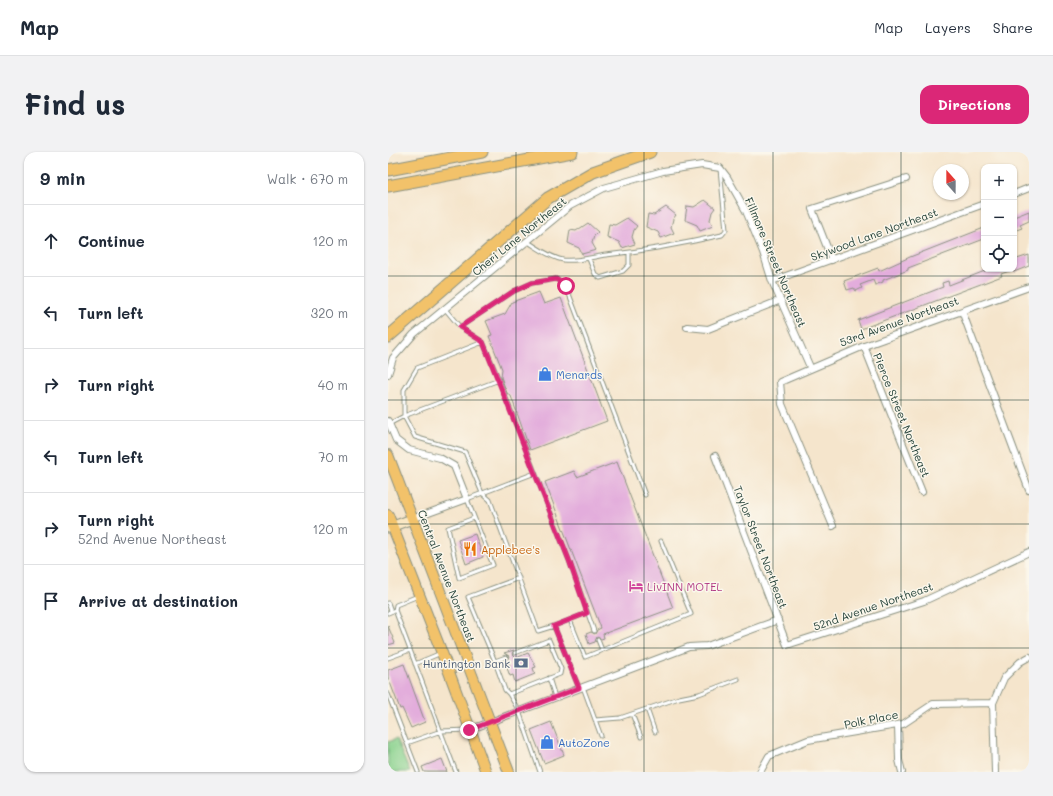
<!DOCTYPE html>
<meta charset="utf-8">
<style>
body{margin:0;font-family:Mali,sans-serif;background:#f2f2f3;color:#1f2937}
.controls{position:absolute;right:12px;top:12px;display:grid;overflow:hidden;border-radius:8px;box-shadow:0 1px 3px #0004}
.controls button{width:36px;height:36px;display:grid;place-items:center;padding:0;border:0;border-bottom:1px solid #e0e1e3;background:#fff;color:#1f2937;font:20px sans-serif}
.compass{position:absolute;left:545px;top:12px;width:36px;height:36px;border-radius:50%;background:#fff;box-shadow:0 1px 3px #0004;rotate:339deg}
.stop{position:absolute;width:12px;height:12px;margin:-9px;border:3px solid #db2777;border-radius:50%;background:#fff}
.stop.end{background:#db2777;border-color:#fff;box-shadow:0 1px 4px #0008}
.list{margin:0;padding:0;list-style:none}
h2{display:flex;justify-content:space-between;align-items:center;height:52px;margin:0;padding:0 16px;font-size:17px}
h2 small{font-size:13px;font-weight:400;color:#747a83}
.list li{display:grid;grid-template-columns:26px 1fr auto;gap:12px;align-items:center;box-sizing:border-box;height:72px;padding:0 16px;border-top:1px solid #e0e1e3}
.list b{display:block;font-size:15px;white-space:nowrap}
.list p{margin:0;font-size:13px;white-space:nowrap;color:#747a83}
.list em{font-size:13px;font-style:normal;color:#747a83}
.icon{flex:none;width:22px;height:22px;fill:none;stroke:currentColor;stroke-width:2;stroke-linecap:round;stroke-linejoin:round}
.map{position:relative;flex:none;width:641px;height:620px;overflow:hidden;border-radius:12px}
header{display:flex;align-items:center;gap:24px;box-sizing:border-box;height:56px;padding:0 20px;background:#fff;border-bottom:1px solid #e0e1e3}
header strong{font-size:19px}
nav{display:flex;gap:22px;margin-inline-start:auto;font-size:14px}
.intro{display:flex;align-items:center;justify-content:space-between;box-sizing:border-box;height:96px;padding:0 24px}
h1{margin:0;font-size:28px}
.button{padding:10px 18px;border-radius:12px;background:#db2777;color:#fff;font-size:14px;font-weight:700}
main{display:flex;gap:24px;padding:0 24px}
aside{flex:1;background:#fff;border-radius:12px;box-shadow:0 1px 3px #0004}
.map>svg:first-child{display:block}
.green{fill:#8ad28e;stroke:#548861}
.building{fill:#e3addc}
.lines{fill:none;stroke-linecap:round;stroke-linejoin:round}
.lane-casing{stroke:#8a9180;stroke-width:5}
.street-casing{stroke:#8a9180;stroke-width:8}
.secondary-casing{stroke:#8a9180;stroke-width:11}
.primary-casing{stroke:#8a9180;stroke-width:12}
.highway-casing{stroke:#8a9180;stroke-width:13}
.lane{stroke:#fff;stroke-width:3}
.street{stroke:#fff;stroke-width:6}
.secondary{stroke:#fae7c3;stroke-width:9}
.primary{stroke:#f2c26a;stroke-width:10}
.highway{stroke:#f2c26a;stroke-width:11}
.route{stroke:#db2777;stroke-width:5}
.grid{fill:none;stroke:#1f3d34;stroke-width:1;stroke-opacity:0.55}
.labels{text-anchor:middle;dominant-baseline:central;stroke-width:3;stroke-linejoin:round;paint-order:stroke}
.street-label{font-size:11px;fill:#1f3d34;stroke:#fbf7ec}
.shop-label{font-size:11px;fill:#366cbe;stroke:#fbf7ec;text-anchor:start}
.food-label{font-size:11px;fill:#c56008;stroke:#fbf7ec;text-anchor:start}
.hotel-label{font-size:11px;fill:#b23c85;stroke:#fbf7ec;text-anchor:start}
.service-label{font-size:11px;fill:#4e5e75;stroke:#fbf7ec;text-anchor:end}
</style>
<header>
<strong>Map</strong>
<nav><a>Map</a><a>Layers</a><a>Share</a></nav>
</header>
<div class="intro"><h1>Find us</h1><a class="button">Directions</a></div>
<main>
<aside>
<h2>9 min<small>Walk · 670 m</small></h2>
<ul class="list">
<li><svg class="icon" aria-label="ahead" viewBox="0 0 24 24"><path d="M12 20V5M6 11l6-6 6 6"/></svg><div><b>Continue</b></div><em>120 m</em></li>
<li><svg class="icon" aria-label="left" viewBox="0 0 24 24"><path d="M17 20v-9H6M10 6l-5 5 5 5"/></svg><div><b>Turn left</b></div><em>320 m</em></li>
<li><svg class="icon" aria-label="right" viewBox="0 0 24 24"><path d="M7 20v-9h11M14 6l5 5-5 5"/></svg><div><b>Turn right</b></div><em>40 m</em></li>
<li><svg class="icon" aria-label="left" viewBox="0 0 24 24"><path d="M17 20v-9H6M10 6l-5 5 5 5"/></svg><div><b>Turn left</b></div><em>70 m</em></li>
<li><svg class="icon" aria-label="right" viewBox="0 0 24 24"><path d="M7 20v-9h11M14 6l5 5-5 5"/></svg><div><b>Turn right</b><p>52nd Avenue Northeast</p></div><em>120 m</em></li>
<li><svg class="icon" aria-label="arrive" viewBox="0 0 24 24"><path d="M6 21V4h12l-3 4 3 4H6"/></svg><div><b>Arrive at destination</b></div></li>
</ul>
</aside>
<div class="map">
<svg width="641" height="620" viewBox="0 0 641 620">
<rect width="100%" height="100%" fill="#fbf7ec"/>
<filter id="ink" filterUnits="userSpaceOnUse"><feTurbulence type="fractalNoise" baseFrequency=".025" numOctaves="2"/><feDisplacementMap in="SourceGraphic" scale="8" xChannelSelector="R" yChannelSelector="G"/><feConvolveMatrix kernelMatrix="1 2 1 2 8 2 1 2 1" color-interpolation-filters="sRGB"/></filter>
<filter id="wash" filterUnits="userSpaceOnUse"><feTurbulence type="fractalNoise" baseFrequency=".012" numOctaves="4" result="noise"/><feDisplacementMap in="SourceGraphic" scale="16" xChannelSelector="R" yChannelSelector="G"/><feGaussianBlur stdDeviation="0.9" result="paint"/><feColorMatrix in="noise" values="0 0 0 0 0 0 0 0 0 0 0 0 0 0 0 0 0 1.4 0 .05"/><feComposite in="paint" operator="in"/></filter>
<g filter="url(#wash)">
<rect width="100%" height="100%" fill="#f5e5cc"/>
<path class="green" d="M8,587l14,33h-22v-30z"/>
<g id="blocks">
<path class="building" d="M317,48l10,8 -3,4 -2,8 3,6 -13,5 -3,-6 -12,-5 2,-14 7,1z
M278,55l10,8 -3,4 -2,8 3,6 -13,5 -3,-6 -12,-5 2,-13 6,1z
M641,59v10l-9,4 2,3 -8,3v-14z
M239,66l10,8 -3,4 -2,7 3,7 -13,4 -3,-6 -12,-5 2,-13 6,1z
M200,71l10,9 -4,4 -2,7 4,7 -14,4 -3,-6 -11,-5 2,-13 6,1z
M596,76v11l-76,29v2l-25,10v2l-8,3 -2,-5 -13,5 2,3 -6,3 -2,-3 -7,2 -3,-9 34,-13 1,3 31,-14z
M641,103v11l-15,6v-12z
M602,117l22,1 -11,4 1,2 -141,53 -3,-9 85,-33 -1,-4 6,-2 1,4z
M151,140l5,12 17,-6 46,123 -77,29 -19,-54 -4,-3 -6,-16 1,-8 -13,-33 3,-1 -6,-14 19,-7 7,-12z
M229,310l56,146 -70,26 1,4 -3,1 -4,-2 -2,5 -6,2 -3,-10 5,-2 4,2 2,-4 4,-2 -56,-146 29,-11 3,6z
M87,382l8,23 -17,7 -8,-24z
M0,474l7,17 -7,2z
M126,498l-2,4 4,4 12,-5 8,14 -3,1 2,6 -20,8 -2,-7 -3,1 -3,-8 3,-1 -3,-7 2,-4 -5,-3z
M16,512l21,58 -14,6 -9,-20 -2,1 -12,-32v-7z
M163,570l13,33 -20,8 -13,-33z
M54,607l5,13h-23l-2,-5z"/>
</g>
</g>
<g filter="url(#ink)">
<use href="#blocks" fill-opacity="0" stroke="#8a9180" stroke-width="1"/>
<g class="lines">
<defs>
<path id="lane" d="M140,90c10,6 23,16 35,18 15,2 29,-3 43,-5 39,-4 77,-11 116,-20l4,-5 -6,-61
M201,107l6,15 5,4 23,-7 6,-6v-12
M72,175l54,-36 18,-8 24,-4 10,7 79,209
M95,190l-66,26 -13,22v26l11,21 50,15 17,41 8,7 48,131 16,-5
M111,228l70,180 25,71
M1,272l15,-8 95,-36 -16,-38 -23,-15 -15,-18
M86,366l-26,10 11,50 34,-13 -26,-66 68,-26
M131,426l-51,19 26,62 11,31 4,4 10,17 21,61
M0,451l3,8
M7,458l1,-5 22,-9
M0,461l7,-3 61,162
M182,468l15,37 106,-43 -30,-73
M210,488l4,10
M0,506l22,-8
M107,509l11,-4
M27,512l26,-11
M161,526l6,19
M195,535l18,49
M191,536l-25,-62 33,-13
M0,542l30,78
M121,542l51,-20 1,-5 -12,-29 -34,13
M259,557l8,23
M244,562l9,23
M207,568l25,-2 59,-20 20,-4 39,-15
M19,591l34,-12 28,-1"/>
<path id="street" d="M626,42l15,-6
M444,108l-20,-51 94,-30
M384,129l212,-77
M574,159l67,179
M299,175l21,2 73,-29
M476,194l58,146
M0,222l5,-16 21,-24 156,-128 34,-18 59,-17 39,-6 18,3 7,9 19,34 17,41 9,29 38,86
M0,269l8,19 13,10 31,8 14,8 13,33 -55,20
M327,304l72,189 137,-44 105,-49
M445,374l-51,-122 -2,-22 84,-36 165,-59
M510,573l1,35 3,12
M81,578l220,-83 18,-1 71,-26
M372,620l9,-16 39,-16 95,-16 30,-20 60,-1
M607,620l-2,-69 11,-25 16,-16 9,-5"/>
<path id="secondary" d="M0,376l24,-9"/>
<path id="primary" d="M0,303l121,317
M0,363l54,138 44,119"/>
<path id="highway" d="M0,18l94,-18
M0,34l184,-34
M0,185l160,-139 45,-26 57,-20"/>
</defs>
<use href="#lane" class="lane-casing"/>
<use href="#street" class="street-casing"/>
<use href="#secondary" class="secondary-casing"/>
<use href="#primary" class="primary-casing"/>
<use href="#highway" class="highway-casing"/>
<use href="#lane" class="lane"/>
<use href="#street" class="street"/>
<use href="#secondary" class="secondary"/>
<use href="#primary" class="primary"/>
<use href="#highway" class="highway"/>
</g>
</g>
<g class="lines" filter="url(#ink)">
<path class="route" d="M81,578l110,-42 -25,-62 33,-13 -18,-53 -86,-218 -23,-15 54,-36 18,-8 24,-4 10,7"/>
</g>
<path class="grid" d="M128,0v620M256,0v620M385,0v620M513,0v620M0,124h641M0,248h641M0,372h641M0,496h641"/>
<defs>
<symbol id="shop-bare" viewBox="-9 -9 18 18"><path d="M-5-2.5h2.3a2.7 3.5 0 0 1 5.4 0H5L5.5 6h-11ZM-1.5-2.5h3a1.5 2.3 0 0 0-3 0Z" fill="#3f7fe0" stroke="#fbf7ec" stroke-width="2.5" paint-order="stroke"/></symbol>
<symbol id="restaurant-bare" viewBox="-9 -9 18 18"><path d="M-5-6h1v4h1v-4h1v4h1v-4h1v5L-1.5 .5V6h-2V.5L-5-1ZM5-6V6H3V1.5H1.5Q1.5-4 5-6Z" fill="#e8710a" stroke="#fbf7ec" stroke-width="2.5" paint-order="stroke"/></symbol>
<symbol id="hotel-bare" viewBox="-9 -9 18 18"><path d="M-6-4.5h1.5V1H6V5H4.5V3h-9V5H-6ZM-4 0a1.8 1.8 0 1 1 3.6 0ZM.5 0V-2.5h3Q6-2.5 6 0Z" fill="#d1479c" stroke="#fbf7ec" stroke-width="2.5" paint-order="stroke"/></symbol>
<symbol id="bank-bare" viewBox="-9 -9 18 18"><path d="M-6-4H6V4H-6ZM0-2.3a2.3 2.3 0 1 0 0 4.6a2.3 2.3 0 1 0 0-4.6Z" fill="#5c6f8a" stroke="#fbf7ec" stroke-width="2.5" paint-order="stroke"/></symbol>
</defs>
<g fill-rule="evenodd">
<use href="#shop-bare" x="147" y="212" width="20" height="20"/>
<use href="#restaurant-bare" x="72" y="387" width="20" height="20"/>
<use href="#hotel-bare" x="238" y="424" width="20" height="20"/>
<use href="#bank-bare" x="123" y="501" width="20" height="20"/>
<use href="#shop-bare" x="149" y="580" width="20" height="20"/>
</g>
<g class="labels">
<g class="street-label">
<text transform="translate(486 82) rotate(-20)">Skywood Lane Northeast</text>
<text transform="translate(131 84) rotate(-39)">Cheri Lane Northeast</text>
<text transform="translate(388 110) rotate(67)">Fillmore Street Northeast</text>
<text transform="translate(511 169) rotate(-20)">53rd Avenue Northeast</text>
<text transform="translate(514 263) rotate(68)">Pierce Street Northeast</text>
<text transform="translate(373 395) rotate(69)">Taylor Street Northeast</text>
<text transform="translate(59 424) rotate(69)">Central Avenue Northeast</text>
<text transform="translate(485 454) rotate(-19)">52nd Avenue Northeast</text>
<text transform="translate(483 567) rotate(-11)">Polk Place</text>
</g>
<g class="shop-label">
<text x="168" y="222">Menards</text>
<text x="170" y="590">AutoZone</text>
</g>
<g class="food-label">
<text x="93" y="397">Applebee's</text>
</g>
<g class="hotel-label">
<text x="259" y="434">LivINN MOTEL</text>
</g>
<g class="service-label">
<text x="122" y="511">Huntington Bank</text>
</g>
</g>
</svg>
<div class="controls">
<button>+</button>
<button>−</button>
<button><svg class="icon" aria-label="locate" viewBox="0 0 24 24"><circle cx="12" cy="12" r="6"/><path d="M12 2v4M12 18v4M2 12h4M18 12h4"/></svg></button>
</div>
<svg class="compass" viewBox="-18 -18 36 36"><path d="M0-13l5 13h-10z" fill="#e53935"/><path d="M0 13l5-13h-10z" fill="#747a83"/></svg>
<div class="stop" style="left:178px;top:134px"></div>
<div class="stop end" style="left:81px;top:578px"></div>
</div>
</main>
